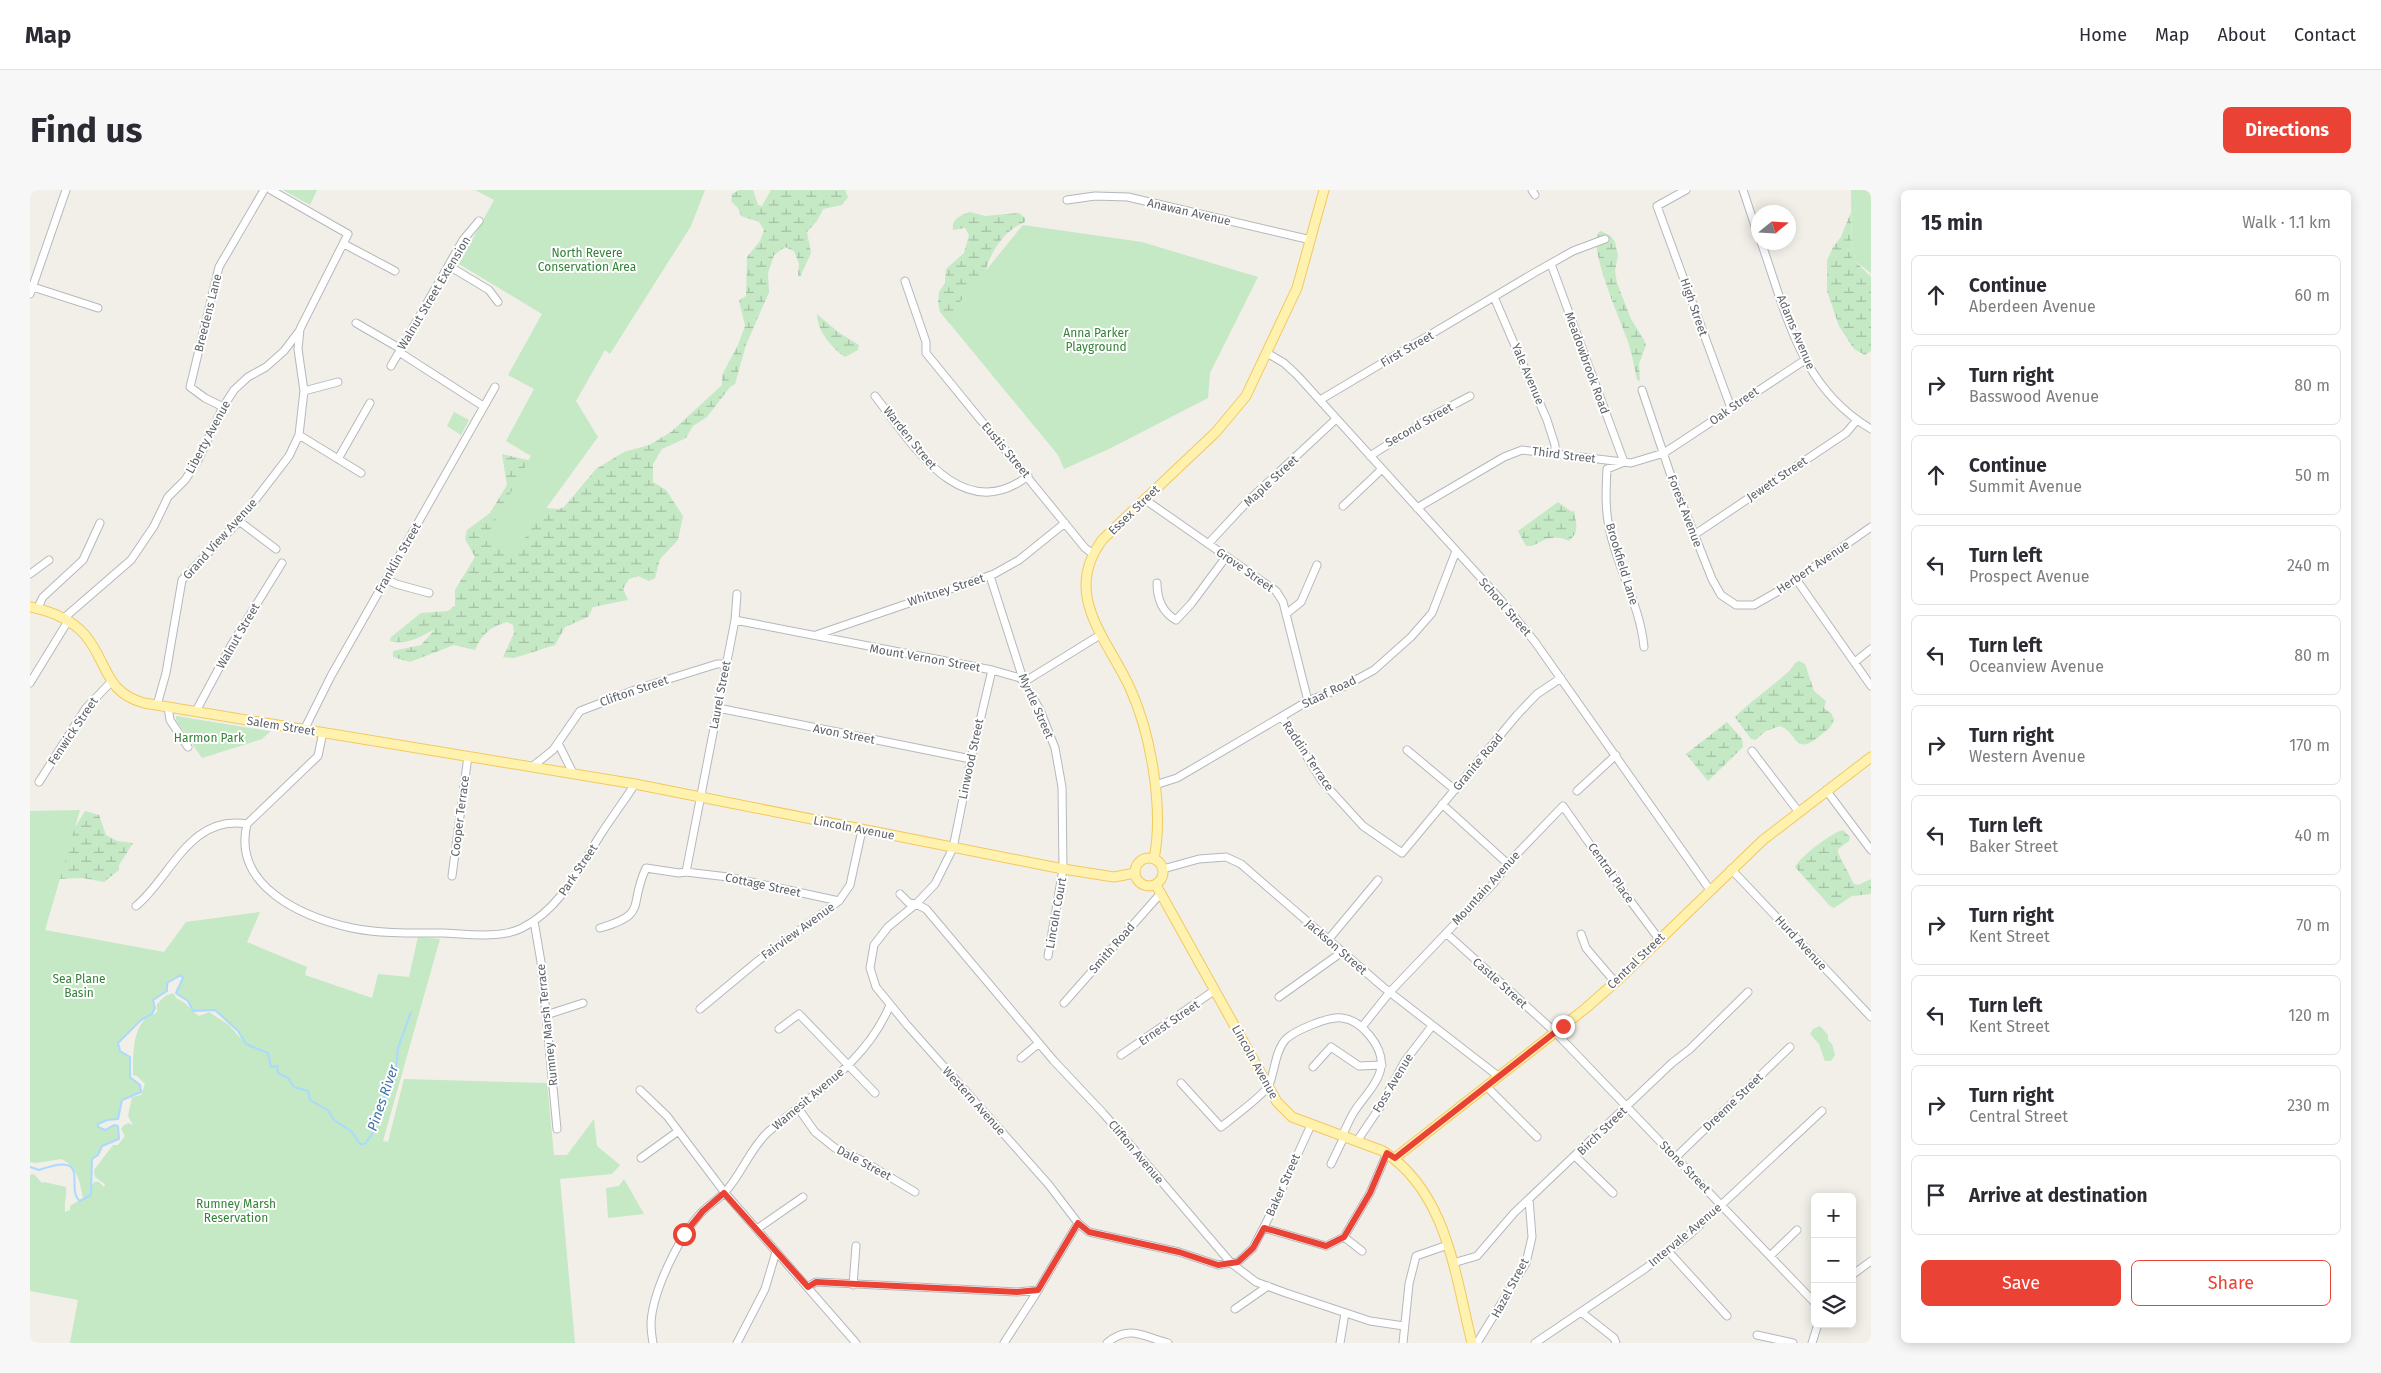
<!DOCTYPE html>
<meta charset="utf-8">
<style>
body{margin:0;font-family:"Fira Sans",sans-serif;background:#f7f7f7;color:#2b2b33}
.controls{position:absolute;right:15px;bottom:15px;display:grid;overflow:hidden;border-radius:8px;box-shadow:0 2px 12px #0003}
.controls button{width:45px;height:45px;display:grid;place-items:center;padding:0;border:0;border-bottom:1px solid #e1e1e2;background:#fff;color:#2b2b33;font:25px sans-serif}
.compass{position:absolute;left:1721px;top:15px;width:45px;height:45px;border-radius:50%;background:#fff;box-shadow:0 2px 12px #0003;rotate:72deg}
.stop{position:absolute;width:15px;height:15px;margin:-11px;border:4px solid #ea4335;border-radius:50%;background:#fff}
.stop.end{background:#ea4335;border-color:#fff;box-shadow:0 1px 5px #0008}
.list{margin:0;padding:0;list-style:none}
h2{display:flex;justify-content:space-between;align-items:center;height:65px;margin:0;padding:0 20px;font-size:21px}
h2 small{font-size:16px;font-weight:400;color:#7c7c81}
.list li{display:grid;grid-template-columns:32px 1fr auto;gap:15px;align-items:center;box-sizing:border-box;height:80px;margin:0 10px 10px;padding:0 10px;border:1px solid #e1e1e2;border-radius:8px}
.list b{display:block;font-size:19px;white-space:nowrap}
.list p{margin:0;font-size:16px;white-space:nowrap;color:#7c7c81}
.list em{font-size:16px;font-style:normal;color:#7c7c81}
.actions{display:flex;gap:10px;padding:15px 20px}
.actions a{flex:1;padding:11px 0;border:1px solid #ea4335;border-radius:8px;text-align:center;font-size:18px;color:#ea4335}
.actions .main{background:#ea4335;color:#fff}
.icon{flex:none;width:28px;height:28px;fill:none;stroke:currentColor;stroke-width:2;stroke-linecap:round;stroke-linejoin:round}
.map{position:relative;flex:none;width:1841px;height:1153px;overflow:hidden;border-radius:8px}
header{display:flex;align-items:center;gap:30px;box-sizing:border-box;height:70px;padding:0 25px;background:#fff;border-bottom:1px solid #e1e1e2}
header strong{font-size:24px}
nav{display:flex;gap:28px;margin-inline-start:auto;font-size:18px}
.intro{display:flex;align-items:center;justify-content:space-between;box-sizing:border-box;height:120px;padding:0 30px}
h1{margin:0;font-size:35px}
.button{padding:12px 22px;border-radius:8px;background:#ea4335;color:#fff;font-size:18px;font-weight:700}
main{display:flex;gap:30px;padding:0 30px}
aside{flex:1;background:#fff;border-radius:8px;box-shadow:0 2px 12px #0003}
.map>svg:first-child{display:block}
.wetland{fill:url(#wetland-marsh)}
.park{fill:#c5e8c5;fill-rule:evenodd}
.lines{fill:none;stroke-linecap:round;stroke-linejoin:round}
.stream{stroke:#aadaff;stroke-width:2}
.minor-casing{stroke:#b5b8bc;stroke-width:9}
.major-casing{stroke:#f2c960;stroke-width:11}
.minor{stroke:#fff;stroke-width:7}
.major{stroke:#fff2af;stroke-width:9}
.route{stroke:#ea4335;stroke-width:6}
.labels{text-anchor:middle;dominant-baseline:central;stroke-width:4;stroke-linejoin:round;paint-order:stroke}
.street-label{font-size:12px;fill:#5f6368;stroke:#fff}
.park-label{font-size:12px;fill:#348238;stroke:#fff}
.water-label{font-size:14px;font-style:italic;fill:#4174aa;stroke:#fff}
</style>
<header>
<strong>Map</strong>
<nav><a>Home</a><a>Map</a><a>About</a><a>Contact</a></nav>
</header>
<div class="intro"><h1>Find us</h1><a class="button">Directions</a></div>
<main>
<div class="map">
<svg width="1841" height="1153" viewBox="0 0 1841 1153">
<defs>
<pattern id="wetland-marsh" width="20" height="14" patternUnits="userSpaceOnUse" patternTransform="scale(1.25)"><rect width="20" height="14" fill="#c5e8c5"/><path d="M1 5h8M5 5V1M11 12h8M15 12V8" fill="none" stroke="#a3c0a4"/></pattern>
</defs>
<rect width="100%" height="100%" fill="#f1efe8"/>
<path class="wetland" d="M709,0h14l5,15 4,1 9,-16h74l3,7 -6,8 -19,4 -6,12 -10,11 4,21 -11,24 -2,-2 1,-11 -5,-13 -9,-4 -11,8 -6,18 1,19 -23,53 -11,39 -5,3 -23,30 -14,9 -7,12 -24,11 -9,15v18l13,8 17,26 -5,24 -18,19 -5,19 -6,3 -11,-5 -9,3 -6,10 5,11 -35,7 -5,10 -23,10 -10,18 -41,13 -11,-1 11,-24 -1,-8 -6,-3c-17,5 -25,12 -32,28l-21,-5 -44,17 -17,-5v-6l28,-6 14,-16c-14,7 -28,17 -45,12l1,-4 30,-24 27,-2 7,-5v-16l20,-33 -10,-18 2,-9 23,-17 17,-28 -5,-31 30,7 13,47 14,1 5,-2 32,-38 28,-17 25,-7 22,-13 51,-47v-10l16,-30 7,-19 -6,-26 7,-4 1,-39 13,-16 4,-11 -5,-8 -18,-6 -3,-8 -7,-7 1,-7z
M940,22l15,4 34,-3 6,5v4c-20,7 -35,30 -40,51l-32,51 -4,-1 -9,-11 -2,-10 1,-10 6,-9 1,-14 18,-16 5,-18 -4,-7 -12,2c-2,-11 8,-15 17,-18z
M1821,22l1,46 19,19v74l-6,4 -11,-6 -15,-23 -12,-35v-30l6,-14 8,-10z
M1571,41l10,5 4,6 3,13 -3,16 2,12 14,36 13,21 2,5 -7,19 1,17 -3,-1c-3,-14 -5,-28 -10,-41 -7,-20 -38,-89 -29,-106z
M787,124l21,18 21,13 -1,5 -13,7c-13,-9 -28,-26 -28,-43z
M1528,312l14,10 2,-2c2,15 6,21 -5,31 -22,-11 -31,7 -43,5l-8,-15z
M1769,471l6,3 9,27 12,10 -2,7 7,5 3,6c-2,8 -6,10 -12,15 -28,25 -24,-2 -42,-8l-14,5 -11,9 -4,-1 -16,-22c17,-17 37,-30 54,-46 5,-4 4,-8 10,-10z
M1697,532l15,17 1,8 -35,34 -22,-27z
M55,621l14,4 7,20 11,6 16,2 -14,22v5l-15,12 -21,-4 -53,2 41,-46z
M1813,640l7,7 -1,4 -11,8v4l16,31 4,1 13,-6v15l-19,2 -18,12 -4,-2 -35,-39c6,-11 36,-34 48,-37z"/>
<path class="park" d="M253,0h34l-7,15z
M445,0h230l-14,36 -81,128 -5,-4 -29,51 22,36 -85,117 -28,-15 46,-83 -25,-15 28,-52 -26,-14 34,-61 -83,-50 35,-64z
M1821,0h20v83l-19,-14z
M993,35l119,17 116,35 -48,96 -2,25 -99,51 -45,20 -6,-14 -112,-136z
M424,222l15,8 -8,15 -14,-9z
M146,526l93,15h2l-9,8 -60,19 -26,-38z
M50,620l-35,120 119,22 22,-30 74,-10 -13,30 60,25 -2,8 67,23 6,-24 31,3 9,-40 22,2 -57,202 5,1 16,-63 143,4 7,72h13l27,-36 3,27 23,19 -8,9 -52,5 15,164h-505l8,-43 -48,-9v-116l4,-1 8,9 2,-1 22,5c1,9 -2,16 -1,25l5,-2v-4l13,-8c-3,-17 -6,-30 -21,-39l-27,4 -5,-1v-351zM151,785l2,3 -7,12 2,6 10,5 5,10 22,-1 23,21 4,9 -13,-15 -20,-13 -10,4c-9,-6 -12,-14 -22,-17l-4,-6 -8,3 -8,8v8c-3,3 -8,4 -11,6 -14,13 -13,40 -13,57l4,1 8,8 -4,11 -9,2 -4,19 5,9 -5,-2 -5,3 -2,3 4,7 -7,9h-5l-19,25 1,7 10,7 -1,3 -5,-5h-5l-2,4v-27l6,-4 4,-9 17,-7 -1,-13 -4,-1 -9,5 -6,-3 -1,-3 9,-4 11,-1 4,-19 19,-8 -1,-7 -10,-8v-20l-10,-6 -2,-8 23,-23 11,-6 3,-6 -2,-8 14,-9 2,-10z
M1790,836l8,9v5l4,4 3,11 -4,6h-6l-6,-17 -9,-10 3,-5z
M594,989l20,35 -36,4 -2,-30 13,-2z"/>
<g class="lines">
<path class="stream" d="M0,977l9,3c55,-20 25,19 41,31l11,-6 1,-36 6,-4 4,-9 17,-7 -1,-13 -4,-1 -9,5 -7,-3v-3l9,-4 11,-1 4,-19 19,-8 -1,-7 -10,-8v-20l-10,-6 -2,-8 23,-23 11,-6 3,-6 -2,-8 14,-9v-8l14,-8 2,3 -7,15 12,8 5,10 22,-1 23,21 8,13 22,9 3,14 6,-1 1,7 10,5 6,9 14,4 2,9 18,10 6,10 17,11 9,13h5l7,-10 19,-56 5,-10 2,-20 13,-36"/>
<defs>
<path id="minor" d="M1502,0l3,5
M1656,0l-29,16 74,202
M1713,0l15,45
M1037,10l28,-4 33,1 183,43
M1731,52c26,73 39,145 110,187
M314,54l51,27
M1521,74l73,198 -17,7c-1,20 -2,39 2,58 8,41 31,78 35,120
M419,76l40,24 9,12
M875,91l21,61v11l159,195 8,6
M0,96l68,22
M0,104l36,-104
M1464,107l53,123 8,25v8
M326,133l45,26
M369,162l84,54
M1237,163l17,10 13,12 203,224 35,43 175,248
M361,176l72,-126 16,-19
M1612,200l28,83 42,106 9,16 15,10h18l30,-17 87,-61
M274,201l34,-9
M845,206c36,46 86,132 153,80
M1290,210l214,-127 39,-22 32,-12
M193,217l-18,-9 -15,-11 29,-120 45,-77
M269,245l62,38
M1340,266l66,-42 34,-18
M308,269l32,-56
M1114,309l132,92 7,11 25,99
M1313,316l39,-37
M1387,318l87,-51 18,-7 109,13 33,-10 141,-93
M209,331l37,28
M1664,345l152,-102 11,-13
M1178,354l40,-43 88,-82
M0,384l19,-14
M960,386l34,106 16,28 15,38 7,39 1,82 -15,87
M356,389l10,5 33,9
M1766,389l75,107
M1127,393c0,16 5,29 19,37l15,-16 35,-47
M7,419l6,-12 40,-37 17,-37
M1256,424l15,-12 16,-37
M34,428l67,-58 23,-34 14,-29 17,-17 13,-20 25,-53 11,-17 14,-13 18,-10 18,-16 16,-21
M705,430l257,50 28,8 4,4 76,-47
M786,445l178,-61 25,-14 46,-37
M1825,472l16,-13
M962,480l-21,89 -18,89 -18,36 -19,20 -28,23 -14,18 -4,23 6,19 31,38 142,160 29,38 11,9 90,20 39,13 20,-3 15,-14 16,-31 42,-92
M0,493l38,-62
M127,515l9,-32 16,-93 57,-59 50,-65 10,-21 5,-44 -6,-42 2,-20 48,-95 -77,-44
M138,517l2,13 18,27
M688,518l253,51
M166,521l36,-67 50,-81
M1252,527l40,64 41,45 39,27 115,-138 20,-21 24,-16
M274,540l27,-54 164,-289
M293,542l-5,24 -71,68c-15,62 55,93 105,104 29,6 62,5 91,5 23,1 58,6 79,-5 38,-19 57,-59 79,-94 11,-17 23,-33 34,-50
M528,553l15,30
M1377,560l48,40
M1722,561l46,60
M503,576l20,-16 27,-39 60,-23 77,-24h9
M9,592l47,-74 25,-26
M1125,595l22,-7 131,-77 33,-13 33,-18 37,-33 21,-24 24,-62
M1796,600l45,60
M1547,601l39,-36
M1412,614l66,60
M1133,679l36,-10 27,-2 15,7 142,123 115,89
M1701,679l140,148
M656,682l42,5 111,24
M422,686l16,-120
M870,704l9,9 7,1 10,5 128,152 49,52 128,150 25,19 30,11 84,28 34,5
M106,716c35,-29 54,-92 111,-82
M504,731l7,41 16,167
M570,738c49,-14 28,-22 46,-60l33,5 7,-1 49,-252 2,-26
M1416,743l109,99 260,271
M1551,744l5,14 29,34
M1298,750l50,-60
M1249,807l63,-45
M1034,813l97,-110
M670,819l59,-49 80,-59 11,-16 12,-55
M516,825l37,-12
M1332,837l27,-34 104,-109 19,-25 51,-53 57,81 39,52
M749,839l20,-15 76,79
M1091,865l94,-65
M991,868l18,-15
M1283,877l18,-20 28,19 23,-1
M1151,893l40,44c9,-7 45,-34 48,-42 6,-14 6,-34 17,-46 10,-9 43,-23 56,-21 20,2 42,30 39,49 -2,16 -19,32 -27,45 -5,8 -8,16 -12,24
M1456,896l51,51
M610,900l27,26 58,77 131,150
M768,918l17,24 20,16 28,13 52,31
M1327,951l23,-34 25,-46 27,-35
M1545,966l38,37
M1646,967l114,-110
M611,968l36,-26
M1301,974l13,-27
M1234,1038l62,18 18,-9 26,-44 17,-40
M727,1039l46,-32
M1314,1047l18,14
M1638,1061l59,65
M1740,1066l27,-26
M1423,1073l24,-7 37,-43 158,-150 18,-14 58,-57
M1822,1085l19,-14
M823,1095l3,-39
M777,1097l9,-5 201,10 21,-2
M1205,1119l33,-23
M1551,1122l33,26 2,5
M1727,1145l36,8
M623,1153c-1,-6 -2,-13 -2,-19 1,-32 29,-90 52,-113 7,-7 16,-12 23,-20 16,-18 24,-42 42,-59 45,-39 98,-69 122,-127
M707,1153l28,-54 11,-37
M974,1153l33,-51 41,-69
M1077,1153c22,-19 37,-6 61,0
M1310,1153l5,-30
M1373,1153l6,-59 7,-28 32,-11
M1447,1153l49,-80 6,-26 -3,-38
M1505,1153l111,-75 43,-33 133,-124
M1782,1153l6,-19"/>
<path id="major" d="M0,417c20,4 41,12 55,28 23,27 19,57 59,68l491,81 428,85 51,8 21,-4
M1105 682a14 14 0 1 1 28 0a14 14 0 1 1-28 0Z
M1124,669c10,-50 -3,-125 -24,-171 -23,-50 -69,-94 -27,-149l113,-107 30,-36 51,-108 27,-98
M1126,695l121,217 15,15 91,34c64,41 72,124 89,192
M1365,968l191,-150 33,-29 144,-139 108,-83"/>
</defs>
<use href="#minor" class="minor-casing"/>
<use href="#major" class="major-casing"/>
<use href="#minor" class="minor"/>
<use href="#major" class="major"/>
</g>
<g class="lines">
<path class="route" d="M654,1044l19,-23 21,-18 84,94 8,-5 201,10 21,-2 40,-67 11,9 90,20 39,13 20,-3 15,-14 11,-20 62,18 18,-9 26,-44 17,-40 8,5 168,-132"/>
</g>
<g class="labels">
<g class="street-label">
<text transform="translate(1159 22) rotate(13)">Anawan Avenue</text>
<text transform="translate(404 103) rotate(-59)">Walnut Street Extension</text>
<text transform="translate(1664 117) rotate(71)">High Street</text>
<text transform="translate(178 123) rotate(-76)">Breedens Lane</text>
<text transform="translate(1766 142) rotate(67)">Adams Avenue</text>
<text transform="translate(1377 159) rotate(-30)">First Street</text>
<text transform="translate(1557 173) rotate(70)">Meadowbrook Road</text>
<text transform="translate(1498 184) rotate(67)">Yale Avenue</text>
<text transform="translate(1704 216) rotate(-35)">Oak Street</text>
<text transform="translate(1389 235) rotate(-30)">Second Street</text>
<text transform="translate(178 247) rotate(-62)">Liberty Avenue</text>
<text transform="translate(880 248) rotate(51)">Warden Street</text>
<text transform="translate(976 260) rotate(50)">Eustis Street</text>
<text transform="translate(1534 265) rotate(7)">Third Street</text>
<text transform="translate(1747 289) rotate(-34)">Jewett Street</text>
<text transform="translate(1241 291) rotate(-43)">Maple Street</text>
<text transform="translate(1104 320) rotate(-44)">Essex Street</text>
<text transform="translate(1655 321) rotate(69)">Forest Avenue</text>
<text transform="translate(190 349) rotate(-48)">Grand View Avenue</text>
<text transform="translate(368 368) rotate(-60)">Franklin Street</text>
<text transform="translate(1592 374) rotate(73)">Brookfield Lane</text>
<text transform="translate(1783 377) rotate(-34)">Herbert Avenue</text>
<text transform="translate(1215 380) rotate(35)">Grove Street</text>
<text transform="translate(916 400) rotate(-18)">Whitney Street</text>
<text transform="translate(1475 417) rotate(49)">School Street</text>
<text transform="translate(208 446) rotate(-60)">Walnut Street</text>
<text transform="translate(895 468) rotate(10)">Mount Vernon Street</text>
<text transform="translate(604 501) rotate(-19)">Clifton Street</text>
<text transform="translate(1299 502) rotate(-26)">Staaf Road</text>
<text transform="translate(690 505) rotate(-79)">Laurel Street</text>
<text transform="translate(1006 516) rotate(66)">Myrtle Street</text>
<text transform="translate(251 536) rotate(9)">Salem Street</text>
<text transform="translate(43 541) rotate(-56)">Fenwick Street</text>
<text transform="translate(814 544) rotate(11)">Avon Street</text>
<text transform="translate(1278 566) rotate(56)">Raddin Terrace</text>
<text transform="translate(941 569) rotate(-78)">Linwood Street</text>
<text transform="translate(1448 572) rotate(-50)">Granite Road</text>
<text transform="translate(430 626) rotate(-83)">Cooper Terrace</text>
<text transform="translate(824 638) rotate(11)">Lincoln Avenue</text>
<text transform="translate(548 680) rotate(-56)">Park Street</text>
<text transform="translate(1581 683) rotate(55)">Central Place</text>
<text transform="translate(733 695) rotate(12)">Cottage Street</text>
<text transform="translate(1456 698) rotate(-48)">Mountain Avenue</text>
<text transform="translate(1026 723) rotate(-80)">Lincoln Court</text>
<text transform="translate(768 741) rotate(-36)">Fairview Avenue</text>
<text transform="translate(1771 753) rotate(47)">Hurd Avenue</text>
<text transform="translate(1306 757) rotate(41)">Jackson Street</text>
<text transform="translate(1082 758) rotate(-49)">Smith Road</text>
<text transform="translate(1606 771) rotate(-44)">Central Street</text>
<text transform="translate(1470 793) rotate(42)">Castle Street</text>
<text transform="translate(1139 833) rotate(-34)">Ernest Street</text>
<text transform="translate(517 835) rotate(-96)">Rumney Marsh Terrace</text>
<text transform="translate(1225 872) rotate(61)">Lincoln Avenue</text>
<text transform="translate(1363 893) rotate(-59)">Foss Avenue</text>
<text transform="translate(778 909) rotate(-40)">Wamesit Avenue</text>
<text transform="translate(944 911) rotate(48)">Western Avenue</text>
<text transform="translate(1703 912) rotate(-44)">Dreeme Street</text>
<text transform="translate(1572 941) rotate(-44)">Birch Street</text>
<text transform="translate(1106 962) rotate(50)">Clifton Avenue</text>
<text transform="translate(834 973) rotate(28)">Dale Street</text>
<text transform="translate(1655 977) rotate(46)">Stone Street</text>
<text transform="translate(1253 995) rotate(-66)">Baker Street</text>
<text transform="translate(1655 1045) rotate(-40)">Intervale Avenue</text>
<text transform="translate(1480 1098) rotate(-62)">Hazel Street</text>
</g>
<g class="park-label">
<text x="557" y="63">North Revere<tspan x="557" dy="14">Conservation Area</tspan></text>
<text x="1066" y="143">Anna Parker<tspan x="1066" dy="14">Playground</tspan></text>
<text x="179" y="548">Harmon Park</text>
<text x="49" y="789">Sea Plane<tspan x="49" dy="14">Basin</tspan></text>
<text x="206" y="1014">Rumney Marsh<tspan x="206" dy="14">Reservation</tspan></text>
</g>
<g class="water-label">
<text transform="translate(353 908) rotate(-71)">Pines River</text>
</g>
</g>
</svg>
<div class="controls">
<button>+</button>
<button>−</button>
<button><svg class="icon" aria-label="layers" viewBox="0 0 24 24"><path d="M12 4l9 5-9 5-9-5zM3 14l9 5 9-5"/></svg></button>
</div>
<svg class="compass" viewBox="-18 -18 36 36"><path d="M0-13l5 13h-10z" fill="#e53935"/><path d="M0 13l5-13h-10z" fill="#7c7c81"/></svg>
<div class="stop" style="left:654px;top:1044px"></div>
<div class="stop end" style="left:1533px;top:836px"></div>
</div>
<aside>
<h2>15 min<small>Walk · 1.1 km</small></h2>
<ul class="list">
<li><svg class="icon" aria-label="ahead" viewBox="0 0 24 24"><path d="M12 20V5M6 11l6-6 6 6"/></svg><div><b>Continue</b><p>Aberdeen Avenue</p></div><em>60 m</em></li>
<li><svg class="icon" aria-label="right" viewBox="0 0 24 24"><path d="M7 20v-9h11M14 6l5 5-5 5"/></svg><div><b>Turn right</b><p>Basswood Avenue</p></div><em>80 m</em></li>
<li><svg class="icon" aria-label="ahead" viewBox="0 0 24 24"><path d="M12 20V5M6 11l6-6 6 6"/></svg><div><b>Continue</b><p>Summit Avenue</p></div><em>50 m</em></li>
<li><svg class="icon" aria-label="left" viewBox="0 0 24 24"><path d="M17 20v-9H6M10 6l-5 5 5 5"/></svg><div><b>Turn left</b><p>Prospect Avenue</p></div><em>240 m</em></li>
<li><svg class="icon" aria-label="left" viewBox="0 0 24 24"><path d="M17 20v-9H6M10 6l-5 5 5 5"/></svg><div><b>Turn left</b><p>Oceanview Avenue</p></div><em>80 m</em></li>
<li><svg class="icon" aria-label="right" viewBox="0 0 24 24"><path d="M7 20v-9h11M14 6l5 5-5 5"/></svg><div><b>Turn right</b><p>Western Avenue</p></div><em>170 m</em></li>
<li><svg class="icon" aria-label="left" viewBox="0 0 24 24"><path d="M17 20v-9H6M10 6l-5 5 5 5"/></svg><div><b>Turn left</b><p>Baker Street</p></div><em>40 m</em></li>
<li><svg class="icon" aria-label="right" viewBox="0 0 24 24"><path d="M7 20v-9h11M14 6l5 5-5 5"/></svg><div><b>Turn right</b><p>Kent Street</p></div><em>70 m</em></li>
<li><svg class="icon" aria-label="left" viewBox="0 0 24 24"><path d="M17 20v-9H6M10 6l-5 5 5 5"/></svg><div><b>Turn left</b><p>Kent Street</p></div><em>120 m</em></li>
<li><svg class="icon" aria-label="right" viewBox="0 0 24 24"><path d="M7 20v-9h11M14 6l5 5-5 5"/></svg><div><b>Turn right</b><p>Central Street</p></div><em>230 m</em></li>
<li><svg class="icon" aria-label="arrive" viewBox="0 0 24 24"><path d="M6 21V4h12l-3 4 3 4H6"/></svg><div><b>Arrive at destination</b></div></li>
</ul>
<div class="actions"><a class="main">Save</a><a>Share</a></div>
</aside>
</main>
